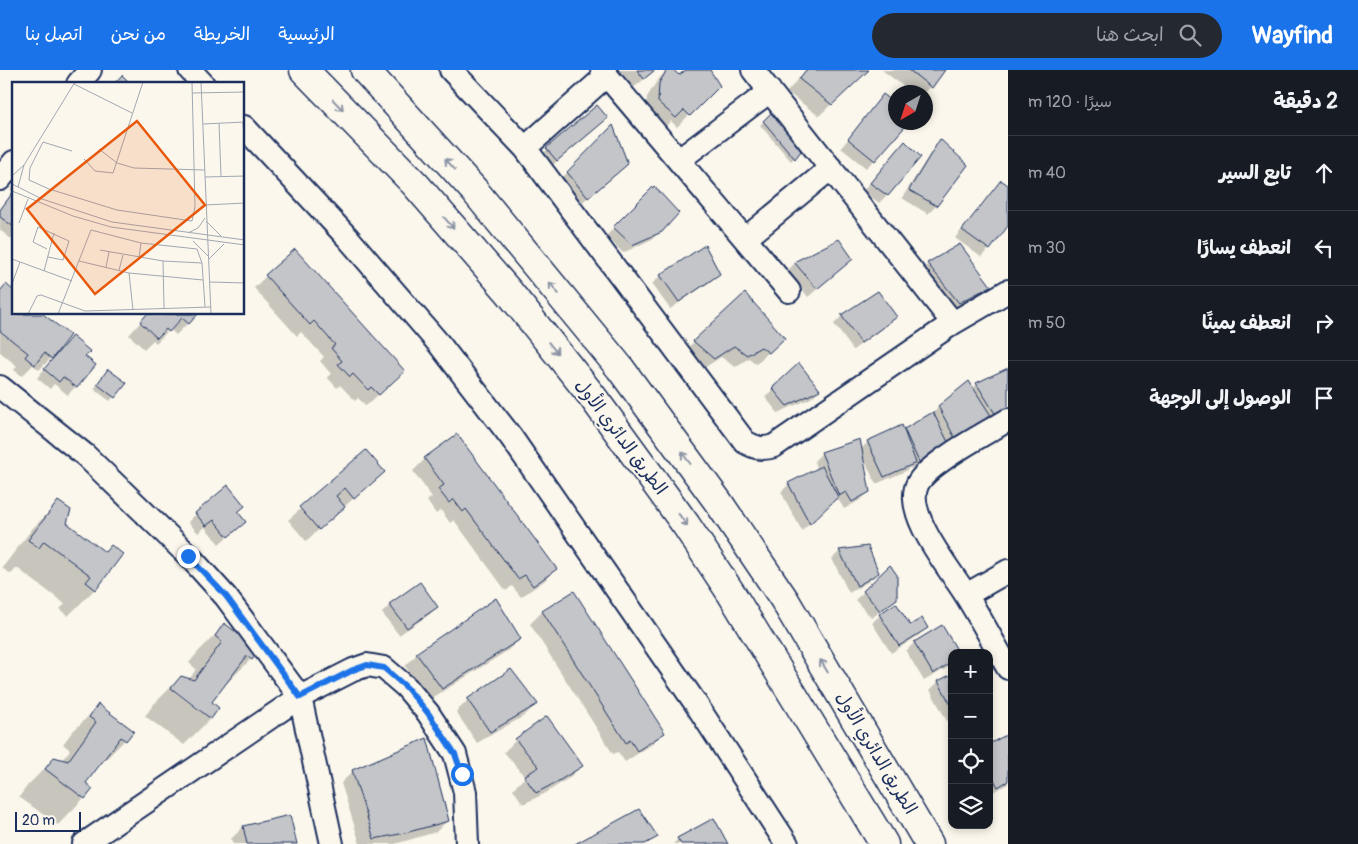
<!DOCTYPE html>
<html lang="ar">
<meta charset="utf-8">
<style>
body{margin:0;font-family:Pangolin,"Playpen Sans Arabic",sans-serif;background:#242831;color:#f1f3f6;direction:rtl}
.controls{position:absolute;right:15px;bottom:15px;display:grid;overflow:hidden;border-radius:10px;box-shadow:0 2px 8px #0003}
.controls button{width:45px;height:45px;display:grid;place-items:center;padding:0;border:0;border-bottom:1px solid #363941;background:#171b24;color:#f1f3f6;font:25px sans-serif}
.compass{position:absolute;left:888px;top:15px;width:45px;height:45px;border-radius:50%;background:#171b24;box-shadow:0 2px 8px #0003;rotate:219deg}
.scale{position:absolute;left:15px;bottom:12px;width:66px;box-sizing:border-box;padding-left:5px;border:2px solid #1b2f5e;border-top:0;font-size:14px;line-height:18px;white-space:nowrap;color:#1b2f5e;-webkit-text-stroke:4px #fbf7ec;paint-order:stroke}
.stop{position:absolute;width:15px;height:15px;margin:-11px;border:4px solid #1a73e8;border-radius:50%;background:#fff}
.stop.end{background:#1a73e8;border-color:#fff;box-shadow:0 1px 5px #0008}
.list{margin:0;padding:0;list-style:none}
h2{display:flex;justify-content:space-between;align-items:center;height:65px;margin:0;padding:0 20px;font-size:21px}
h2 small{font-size:16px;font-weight:400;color:#9ea1a6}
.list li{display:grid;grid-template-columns:32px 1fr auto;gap:15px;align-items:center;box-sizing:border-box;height:75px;padding:0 20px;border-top:1px solid #363941}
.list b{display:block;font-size:19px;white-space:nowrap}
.list em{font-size:16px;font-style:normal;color:#9ea1a6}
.icon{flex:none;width:28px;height:28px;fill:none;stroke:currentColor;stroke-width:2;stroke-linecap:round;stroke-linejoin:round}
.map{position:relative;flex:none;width:1008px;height:774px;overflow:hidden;direction:ltr}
header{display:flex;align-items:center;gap:30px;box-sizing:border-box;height:70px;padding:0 25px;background:#1a73e8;color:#fff}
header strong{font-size:24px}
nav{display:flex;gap:28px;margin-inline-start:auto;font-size:18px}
.search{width:350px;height:45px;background:#242831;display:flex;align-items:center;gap:12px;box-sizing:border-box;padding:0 18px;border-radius:28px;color:#9ea1a6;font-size:19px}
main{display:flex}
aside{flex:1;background:#171b24}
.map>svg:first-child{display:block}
.shadow{fill:#0003;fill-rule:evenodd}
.building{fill:#c3c5c9;stroke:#1b2f5e}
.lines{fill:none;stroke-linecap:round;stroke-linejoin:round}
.minor-casing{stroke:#1b2f5e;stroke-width:26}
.primary-casing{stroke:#1b2f5e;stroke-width:31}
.minor{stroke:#fbf7ec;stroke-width:22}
.primary{stroke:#fbf7ec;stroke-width:28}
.oneway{stroke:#8b93a5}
.route{stroke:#1a73e8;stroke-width:6}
.labels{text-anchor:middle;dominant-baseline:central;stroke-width:4;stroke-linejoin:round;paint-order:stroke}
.street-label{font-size:18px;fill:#1b2f5e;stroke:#fbf7ec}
.inset-road{fill:none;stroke:#a1a7b3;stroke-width:1}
.view{fill:#e8590c;fill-opacity:0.15;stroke:#e8590c;stroke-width:2.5}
.inset-edge{fill:none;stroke:#1b2f5e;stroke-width:2.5}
</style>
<header>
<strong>Wayfind</strong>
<div class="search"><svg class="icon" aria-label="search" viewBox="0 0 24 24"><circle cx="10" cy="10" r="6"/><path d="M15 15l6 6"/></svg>ابحث هنا</div>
<nav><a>الرئيسية</a><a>الخريطة</a><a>من نحن</a><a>اتصل بنا</a></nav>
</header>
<main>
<aside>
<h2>2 دقيقة<small>سيرًا · 120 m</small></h2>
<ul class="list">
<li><svg class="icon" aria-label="ahead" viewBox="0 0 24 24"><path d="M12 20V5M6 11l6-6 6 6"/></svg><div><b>تابع السير</b></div><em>40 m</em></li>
<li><svg class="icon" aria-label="left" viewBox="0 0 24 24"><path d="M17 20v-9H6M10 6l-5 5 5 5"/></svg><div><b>انعطف يسارًا</b></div><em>30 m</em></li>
<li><svg class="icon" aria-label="right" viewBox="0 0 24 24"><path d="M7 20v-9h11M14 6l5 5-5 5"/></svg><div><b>انعطف يمينًا</b></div><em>50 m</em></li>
<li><svg class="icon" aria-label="arrive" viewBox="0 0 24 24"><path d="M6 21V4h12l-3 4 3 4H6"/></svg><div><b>الوصول إلى الوجهة</b></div></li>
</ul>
</aside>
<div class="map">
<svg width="1008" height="774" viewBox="0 0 1008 774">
<rect width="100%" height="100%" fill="#fbf7ec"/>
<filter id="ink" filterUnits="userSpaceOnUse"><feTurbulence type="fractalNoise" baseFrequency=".02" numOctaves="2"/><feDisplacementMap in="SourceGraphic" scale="10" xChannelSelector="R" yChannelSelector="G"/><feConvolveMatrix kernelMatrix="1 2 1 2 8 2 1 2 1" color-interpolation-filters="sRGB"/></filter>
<g filter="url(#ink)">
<path class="shadow" d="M615,0h40l-24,20z
M667,0h4l9,7 8,-7h20l11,15 -42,42 -6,-6 -8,8 -17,-15 1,-17 10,-16z
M806,0h61l-48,46 -32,-24z
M882,0h62l-19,22h-14z
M883,26l-9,64 -8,8 -25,-20z
M597,36l2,20 -50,42 -10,-11z
M772,43l22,45 -3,3 -31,-36z
M612,57l6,45 -39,33 -20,-24z
M940,71l26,24 -30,41 -8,8 -26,-16 31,-49z
M897,80l-10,45 -8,8 -16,-12z
M1001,111l7,6v37l-19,25 -8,8 -26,-19z
M14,115v51l-3,3 -11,-9v-21l13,-17 -3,-2z
M654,118l7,43 -9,8 -29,14 -17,-17z
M839,171l4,26 -35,30 -21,-26 8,-8z
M959,175l31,41 -8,8 -31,16 -31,-38 8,-8z
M704,177l14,27 -8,8 -40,27 -18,-25 8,-8z
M266,206l125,107 -25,23 -8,-8 -3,3 -15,-16 -3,3 -10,-11 4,-3 -11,-13 4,-4 -23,-25 -4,4 -43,-48z
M0,222l14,22h27l27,22 -13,17 2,1 15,-17 18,15 -5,5 9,8 -26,30 -14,-11 -4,5 -13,-11 17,-21 -1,-1 -14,14 -6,-5 -11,11 -8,-6 3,-4 -17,-14z
M745,225l26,55 -15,14 -7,-6 -14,9 -14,-10 -20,13 -19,-17z
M148,244h49l-21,21 -6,-6 -14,14 -3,-3 -9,9 -15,-14z
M842,246l53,1 -8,8 -34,25 -19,-26z
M799,295l20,25 -8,8 -33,15 -13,-16z
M1008,300v42l-97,57 -1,-2 -4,4 -30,13 -13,-27 6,35 -9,8 -16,9 -6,-10 -7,3 -29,29 -21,-39 8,-8 28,-14 -3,-9 8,-8 37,-12 2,8 7,-7 35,-11 29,-17 7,-7 33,-18 5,-5z
M105,304l20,9 -15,18 -16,-12z
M366,382l17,20 -77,69 -18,-21z
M425,389l131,110 -12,12 -23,16 -9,-11 -6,5 -52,-71 -4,3 -9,-13 -5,4 -9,-13 5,-4 -19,-26z
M59,432l6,21 39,30 -9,36 -27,27 -8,-7 5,-5 -48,-36 -6,6 -9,-6 30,-39z
M237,442l-1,17 -17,15 -14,-17 -7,6 -10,-11 8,-8z
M840,481l37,22 -8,8 -20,12 -17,-34z
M890,497l6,31 -24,20 -17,-18z
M574,523l89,140 -12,12 -26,17 -7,-10 -5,2 -83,-130 12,-12z
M390,535l47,2 -8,8 -30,20 -17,-22z
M880,545l30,12h16l-8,9 -27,17 -19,-30z
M225,555l26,34 -27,27 -1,-1 -13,17 1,16 -27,27 -39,-29 9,-12 27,-27 8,3 7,-11 -7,-6 9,-11zM175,619l26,20v3l-27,-21z
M942,557l10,26v12l-28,16 -18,-30 8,-8z
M520,569l-13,12 -78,49 -24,-34 12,-12z
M952,605v43l-5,3 -17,-31 8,-8z
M468,630l68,4 -12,12 -47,27 -21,-31z
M99,636l26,34 -27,27 -1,-1 -13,17v15l-26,27 -39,-28 9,-12 27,-27 7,2 8,-10 -7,-6 9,-12z
M547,648l34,48 -12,12 -25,16 -21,10 -10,-15 12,-12 -21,-25 12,-12z
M1006,667l2,4v43l-19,10v-49z
M353,701l95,49 -12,12 -41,12h-35l-19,-61z
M243,757l53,17h-63l-2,-5z
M678,769l49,5h-54z"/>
<path class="building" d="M637,0h18l-11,9z
M667,0h6l6,5 7,-5h24l10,16 -30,30 -6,-6 -8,8 -18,-16 1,-19z
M806,0h63l-37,35 -33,-26z
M909,0h36l-13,18z
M122,5l9,9h-17z
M883,24l13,10v18h13l-34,39 -27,-22z
M597,35l11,13 -51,43 -11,-13z
M773,41l28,40 -6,8 -32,-38z
M613,55l15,39 -40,34 -21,-26z
M940,69l28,26 -31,41 -28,-16z
M905,71l16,16 -33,39 -18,-13z
M1001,110l7,5v41l-18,24 -28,-20z
M654,116l25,27 -17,19 -30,13 -19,-18z
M14,121v36l-14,-10v-7z
M839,169l14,20 -36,30 -23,-27z
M960,174l31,42 -32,17 -32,-40z
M705,175l15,29 -41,28 -19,-27z
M295,179l110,122 -26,24 -8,-8 -3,3 -15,-16 -3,3 -12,-13 4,-3 -11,-13 4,-3 -21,-24 -4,4 -45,-50z
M6,214l8,7v23h29l27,21 -18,24 -8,-6 -9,12 -10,-8 3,-4 -28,-22v-40z
M878,221l19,26 -36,26 -20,-28z
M745,223l40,45 -16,15 -8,-6 -14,8 -13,-9 -20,13 -21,-18z
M147,244h51l-9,10 -7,-6 -13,14 -3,-3 -9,9 -17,-16z
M72,266l19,16 -6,4 11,9 -19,23 -14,-11 -4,5 -15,-13z
M799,293l21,27 -33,16 -15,-18z
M1008,298v41l-12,6 -20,-32z
M108,299l19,14 -12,15 -18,-14z
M969,311l26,41 -39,18 -18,-34z
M933,342l16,32 -30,18 -15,-33z
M902,355l14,38 -32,14 -17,-36z
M457,364l100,135 -24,17 -8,-11 -7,4 -52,-70 -3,3 -10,-13 -4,4 -11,-14 6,-4 -20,-27z
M860,369l10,53 -18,10 -6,-10 -7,4 -18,-44z
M366,380l19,22 -31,27 -9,-11 -9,8 9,11 -26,23 -20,-23z
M822,396l16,31 -28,27 -22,-41z
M228,415l17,21 -7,6 8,10 -18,15 -14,-17 -8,6 -11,-13z
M58,431l13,9 -4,13 38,29 6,-7 12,9 -27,36 -10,-8 5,-6 -47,-35 -5,7 -11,-8z
M868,476l11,27 -22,13 -18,-36z
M890,495l7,10v24l-17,12 -17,-20z
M420,512l18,25 -31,21 -18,-24z
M574,521l91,142 -28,18 -7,-11 -4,3 -84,-132z
M496,528l25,41 -79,50 -26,-36z
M896,533l14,22 12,-7 6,10 -29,18 -20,-32z
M224,553l36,27 -8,10 -5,-4 -35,46 7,6 -8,11 -40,-31 10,-12 13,4 28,-38 -7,-6z
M942,555l17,28h-7v9l-19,12 -19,-32z
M511,599l27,35 -48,28 -23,-33z
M952,604v33l-14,-26z
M98,634l36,27 -8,10 -5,-4 -35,46 7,6 -8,10 -40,-30 9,-12 14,4 28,-39 -7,-5z
M547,646l36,50 -26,16 -21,11 -12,-17 15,-9 -24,-28z
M1006,665l2,3v43l-10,6 -9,-16v-27z
M427,668l22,83 -44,12 -31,6 -22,-69z
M639,739l19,28 -13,7h-70z
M290,745l7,29h-50l-4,-18z
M714,748l14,26h-47l-4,-6z"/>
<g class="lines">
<defs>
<path id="minor" d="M190,0l13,14
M451,0l74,78 220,294c11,6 17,8 29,4l179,-123 55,-32
M602,0l187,221
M753,0l200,253
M78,14l12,-14
M244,57l104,111 92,107 71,92 183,264 93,143
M525,78l82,-73
M679,90l91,-69
M0,109l14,-17
M745,169l86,-71
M0,317l85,68 104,101 37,41 74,100 32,147
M1008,350c-22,13 -79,43 -90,63 -16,30 33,87 48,112 15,24 28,49 42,73
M966,525l42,-24
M84,774l216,-147 53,-27 14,-5 17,3 22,19 22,26 27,41 10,38 2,52"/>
<path id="primary" d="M304,0l111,114 94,108 83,104 94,129 45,68 153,251
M365,0l109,120 146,178 99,135 65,96 145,245"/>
</defs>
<use href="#minor" class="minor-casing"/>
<use href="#primary" class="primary-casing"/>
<use href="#minor" class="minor"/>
<use href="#primary" class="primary"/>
</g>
<defs><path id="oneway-shaft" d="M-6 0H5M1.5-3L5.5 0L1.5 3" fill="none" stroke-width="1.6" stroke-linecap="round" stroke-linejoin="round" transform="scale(1.25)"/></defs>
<g class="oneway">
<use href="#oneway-shaft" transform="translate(338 35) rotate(46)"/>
<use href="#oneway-shaft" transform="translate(450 94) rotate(-132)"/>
<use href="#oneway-shaft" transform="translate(449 153) rotate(49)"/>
<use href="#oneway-shaft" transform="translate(554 218) rotate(-129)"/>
<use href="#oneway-shaft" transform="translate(553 278) rotate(51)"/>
<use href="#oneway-shaft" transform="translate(686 388) rotate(-127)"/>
<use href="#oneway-shaft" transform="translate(683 450) rotate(54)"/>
<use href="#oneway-shaft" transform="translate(824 596) rotate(-121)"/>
</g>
</g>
<g class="lines" filter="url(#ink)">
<path class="route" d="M188,486l38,40 74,101 53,-27 14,-5 17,3 22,19 22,26 27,41 7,20"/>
</g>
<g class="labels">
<g class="street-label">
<text transform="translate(621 367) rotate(53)">الطريق الدائري الأول</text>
<text transform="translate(876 683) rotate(59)">الطريق الدائري الأول</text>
</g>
</g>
<g transform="translate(12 12)">
<rect width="232" height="232" fill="#fbf7ec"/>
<path class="inset-road" d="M189,0l10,232M62,2l58,29M180,11l53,-1M207,41l2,53M231,41l2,25M191,42l42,-2M87,67l18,14 17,5 71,2M60,69l-29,-9 -13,26 -1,12 20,9 68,21 75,11 3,-14 -3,-125M72,77l11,12 18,2 30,-91M0,94l12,-11 51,-83M193,95l40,-1M0,102l30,15 70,23 133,18M6,105l6,-22M0,109l61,25 38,11 134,18M193,123l40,-2M194,139l15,15M7,141l9,-24M176,151l10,-5 7,-10M181,159l15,15M35,167l-14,-7 5,-15 31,14 -6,19 -15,-3M88,168l63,11M127,176l2,-15M0,177l60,22M197,177l15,-15M67,179l50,12 74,7M94,185l3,-15M107,188l4,-15M32,189l10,-38M117,191l4,37M198,200l35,1M0,202l8,-22M152,226l-1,-47 39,2M16,232l9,-18 4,-1 44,16 126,-4M46,232l33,-84 50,13 56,6 5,14 3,44"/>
<path class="view" d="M125,39l68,84 -110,89 -68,-85z"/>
<rect width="232" height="232" class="inset-edge"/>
</g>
</svg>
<div class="controls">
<button>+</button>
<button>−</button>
<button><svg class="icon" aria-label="locate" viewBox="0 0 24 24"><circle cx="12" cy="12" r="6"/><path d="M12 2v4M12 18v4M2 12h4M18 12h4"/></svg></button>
<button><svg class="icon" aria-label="layers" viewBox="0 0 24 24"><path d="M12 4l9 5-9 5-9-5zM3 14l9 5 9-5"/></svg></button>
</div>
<svg class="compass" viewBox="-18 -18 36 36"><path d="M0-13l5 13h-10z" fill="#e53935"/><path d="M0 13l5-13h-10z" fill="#9ea1a6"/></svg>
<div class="scale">20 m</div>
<div class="stop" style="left:462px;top:704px"></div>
<div class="stop end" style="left:188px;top:486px"></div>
</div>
</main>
